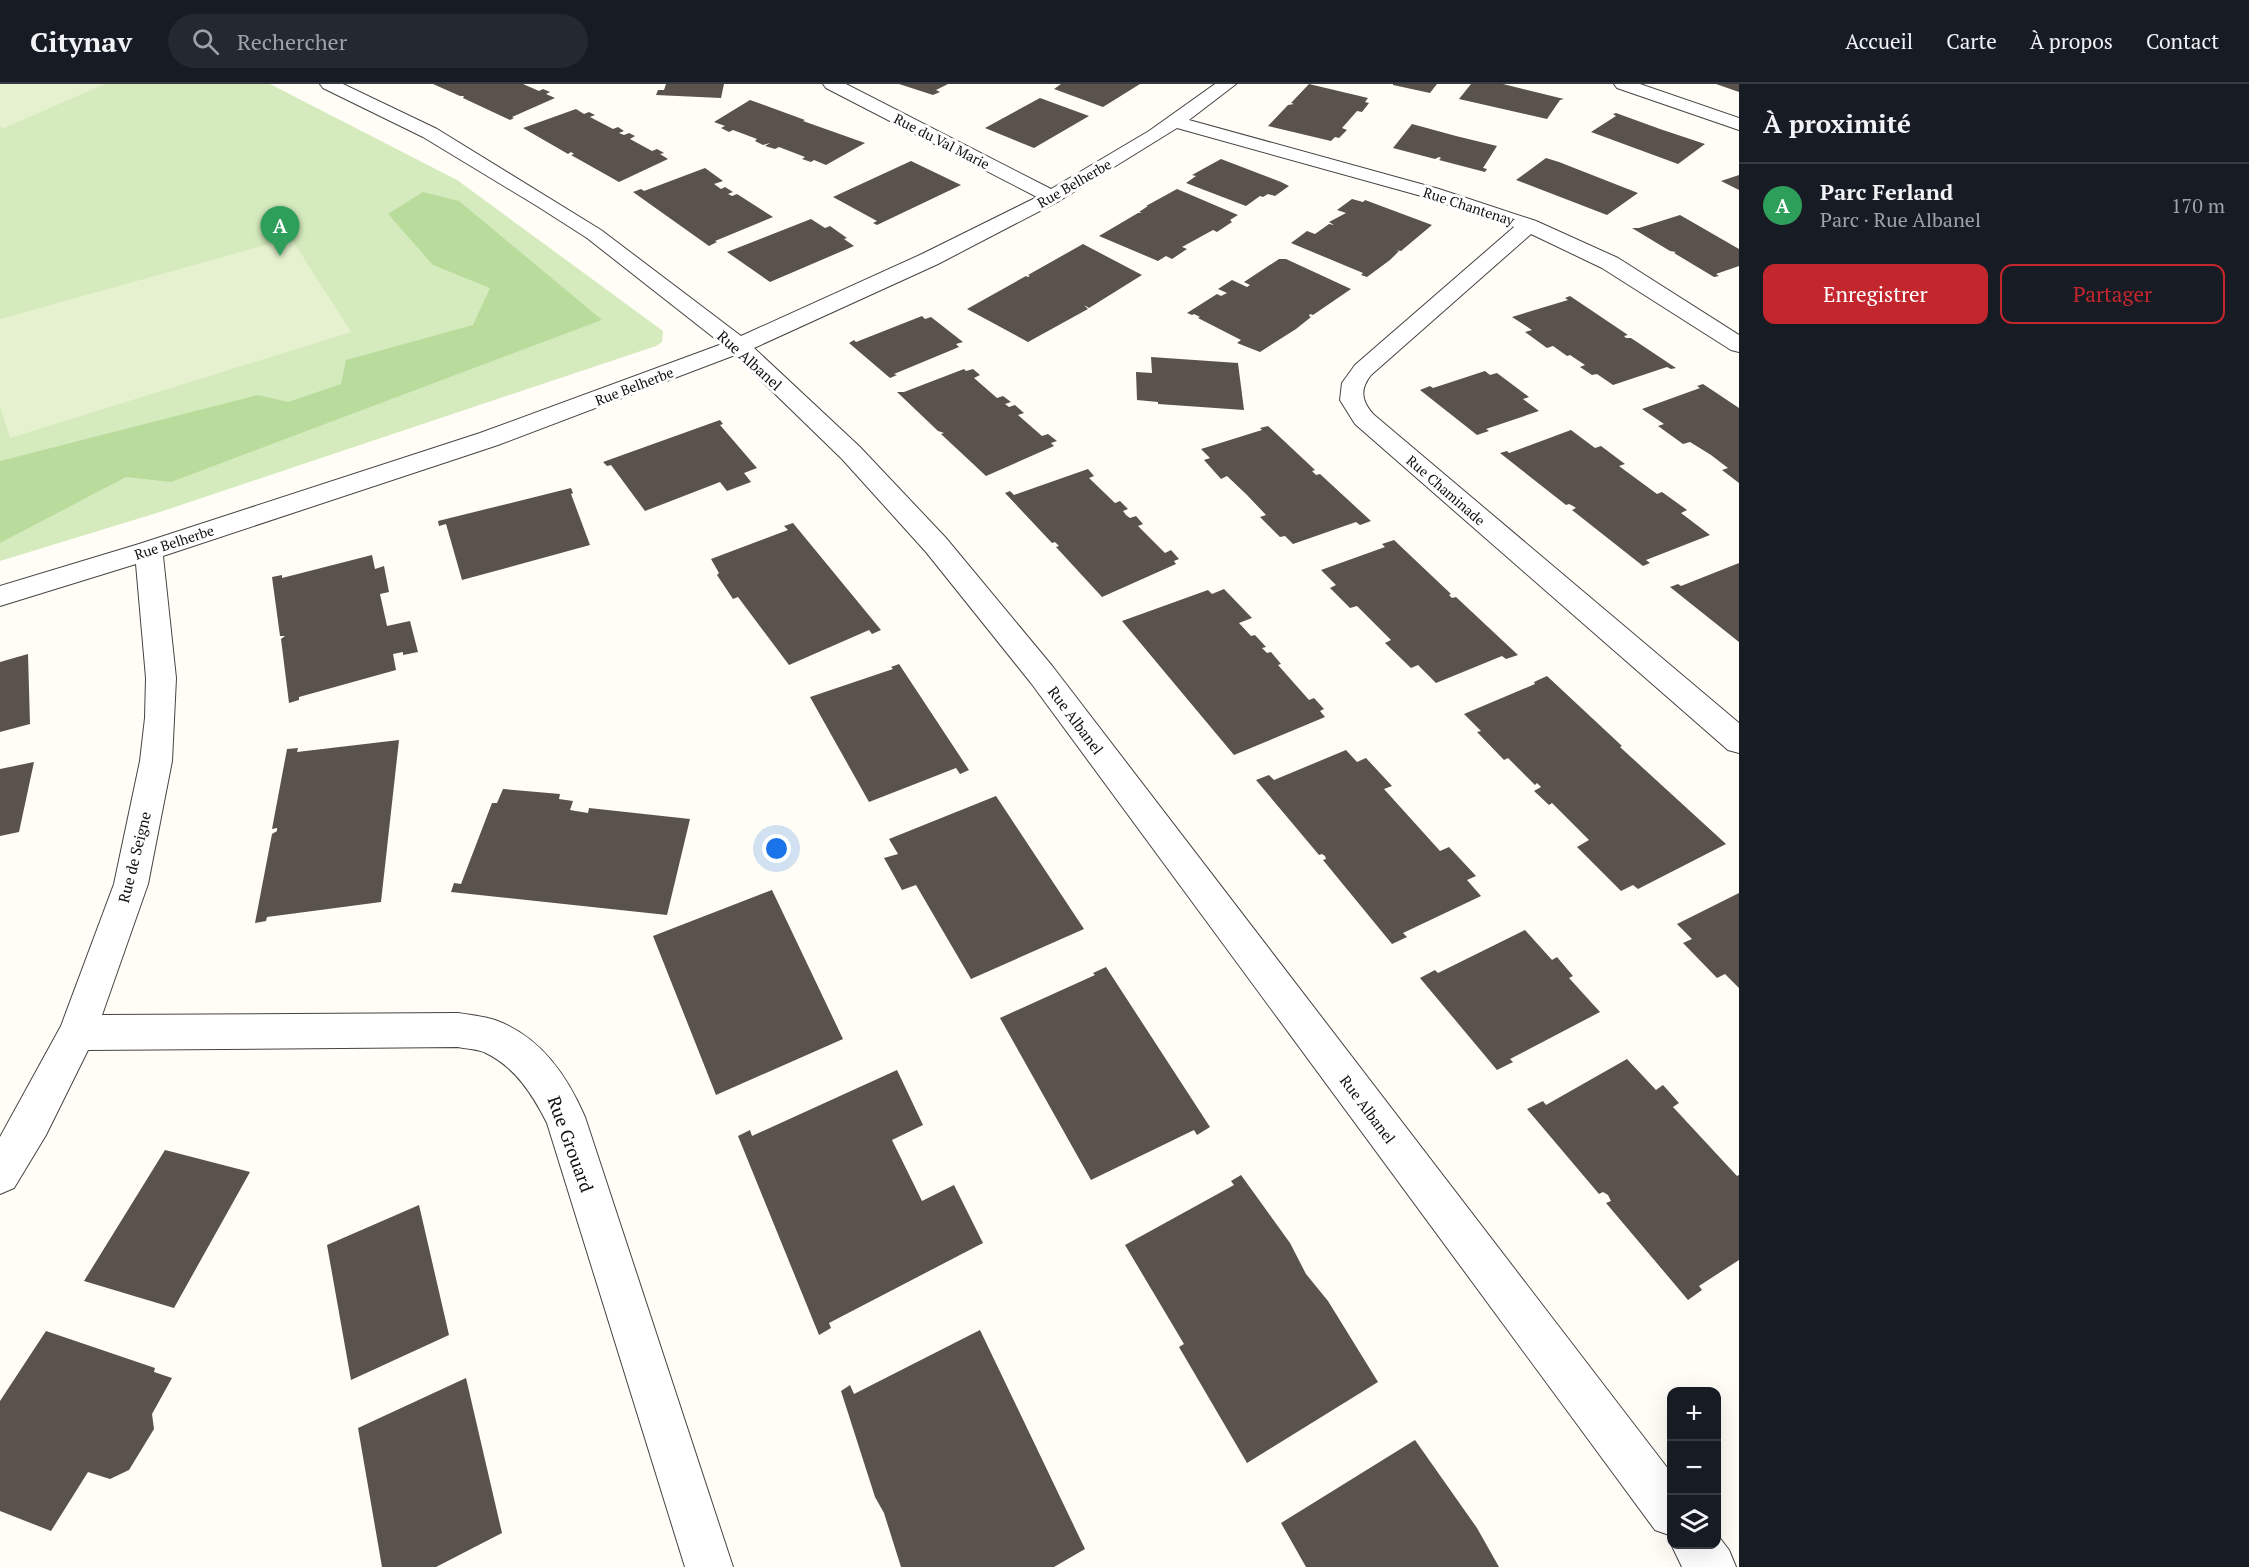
<!DOCTYPE html>
<html lang="fr">
<meta charset="utf-8">
<style>
body{margin:0;font-family:"PT Serif",serif;background:#242831;color:#f1f3f6}
.controls{position:absolute;right:18px;bottom:18px;display:grid;overflow:hidden;border-radius:12px;box-shadow:0 6px 24px #0002}
.controls button{width:54px;height:54px;display:grid;place-items:center;padding:0;border:0;border-bottom:2px solid #363941;background:#171b24;color:#f1f3f6;font:30px sans-serif}
.you{position:absolute;left:777px;top:765px;width:21px;height:21px;margin:-15px;border:4px solid #fff;border-radius:50%;background:#1a73e8;box-shadow:0 0 0 9px #1a73e833}
.badge{display:grid;place-items:center;width:39px;height:39px;border-radius:50%;background:#c4262e;color:#fff;font-size:20px;font-weight:700}
.pin{position:absolute;translate:-50% -50px;filter:drop-shadow(0 2px 3px #0008)}
.pin::after{content:'';position:absolute;top:32px;width:21px;height:18px;background:inherit;clip-path:polygon(0 0,100% 0,50% 100%)}
.list{margin:0;padding:0;list-style:none}
h2{display:flex;justify-content:space-between;align-items:center;height:78px;margin:0;padding:0 24px;font-size:26px}
h2 small{font-size:20px;font-weight:400;color:#9ea1a6}
.list li{display:grid;grid-template-columns:39px 1fr auto;gap:18px;align-items:center;box-sizing:border-box;height:84px;padding:0 24px;border-top:2px solid #363941}
.list b{display:block;font-size:22px;white-space:nowrap}
.list p{margin:0;font-size:20px;white-space:nowrap;color:#9ea1a6}
.list em{font-size:20px;font-style:normal;color:#9ea1a6}
.actions{display:flex;gap:12px;padding:18px 24px}
.actions a{flex:1;padding:14px 0;border:2px solid #c4262e;border-radius:12px;text-align:center;font-size:21px;color:#c4262e}
.actions .main{background:#c4262e;color:#fff}
.icon{flex:none;width:33px;height:33px;fill:none;stroke:currentColor;stroke-width:2;stroke-linecap:round;stroke-linejoin:round}
.map{position:relative;flex:none;width:1739px;height:1483px;overflow:hidden}
header{display:flex;align-items:center;gap:36px;box-sizing:border-box;height:84px;padding:0 30px;background:#171b24;border-bottom:2px solid #363941}
header strong{font-size:28px}
nav{display:flex;gap:33px;margin-inline-start:auto;font-size:21px}
.search{width:420px;height:54px;background:#242831;display:flex;align-items:center;gap:15px;box-sizing:border-box;padding:0 21px;border-radius:33px;color:#9ea1a6;font-size:22px}
main{display:flex}
aside{flex:1;background:#171b24}
.map>svg:first-child{display:block}
.green{fill:#d5ebbd}
.forest{fill:#b9dc9c}
.pitch{fill:#e6f2cf}
.building{fill:#5a524d}
.lines{fill:none;stroke-linecap:round;stroke-linejoin:round}
.street-casing{stroke:#444;stroke-width:2}
.street{fill:#fff;fill-rule:evenodd}
.labels{text-anchor:middle;dominant-baseline:central;stroke-width:6;stroke-linejoin:round;paint-order:stroke}
.far-street-label{font-size:14px;fill:#111;stroke:#fff}
.street-label{font-size:15px;fill:#111;stroke:#fff}
.near-street-label{font-size:18px;fill:#111;stroke:#fff}
</style>
<header>
<strong>Citynav</strong>
<div class="search"><svg class="icon" aria-label="search" viewBox="0 0 24 24"><circle cx="10" cy="10" r="6"/><path d="M15 15l6 6"/></svg>Rechercher</div>
<nav><a>Accueil</a><a>Carte</a><a>À propos</a><a>Contact</a></nav>
</header>
<main>
<div class="map">
<svg width="1739" height="1483" viewBox="0 0 1739 1483">
<rect width="100%" height="100%" fill="#fffdf5"/>
<path class="green" d="M0,0h270l187,96 206,151 -1,11 -6,4 -496,166 -160,49z"/>
<path class="forest" d="M423,108l36,9 143,119 -431,162 -45,-5 -126,66v-82l258,-66 30,7 53,-18 5,-24 127,-35 17,-37 -57,-23 -45,-51z"/>
<path class="pitch" d="M0,0h105l-101,44 -4,-1z
M291,154l60,94 -341,106 -10,-32v-87z"/>
<path class="building" d="M433,0h90l16,7 4,-2 7,3 -4,2 9,4 -43,19 2,1 -4,2 -47,-22 1,-2h-4z
M666,0h58l-3,14 -65,-3 2,-5h6z
M899,0h49l-12,6 4,2 -7,3z
M1061,0h79l-37,23 -49,-18z
M1309,0l59,14 -3,4 4,1 -7,9 -5,-1 -7,8 -8,9 5,2 -8,8 -4,-1 -4,4 -63,-15 20,-21 6,-1 -3,-1z
M1437,0l-7,9 -37,-8v-1z
M1471,0h32l61,15 -4,1 -13,19 -88,-20z
M1716,0h23v8z
M1040,14l49,18 -55,32 -49,-20z
M750,16l55,20 -2,1 62,22 -39,22 -12,-5 -3,2 -9,-3 3,-2 -26,-10 -4,2 -10,-3 5,-3 -7,2 -8,-4 2,-2 -24,-9 -4,2 -8,-4 4,-2 -11,-4z
M576,25l8,5 5,-2 6,3 -5,2 23,12 5,-2 6,4 -5,2 5,2 5,-2 6,3 -5,3 22,12 5,-2 7,4 -4,1 8,5 -49,23 -48,-27 3,-1 -3,-2 -3,2 -45,-26z
M1616,29l44,16 45,15 -27,20 -87,-32 25,-16 -3,-2z
M1412,40l44,12 41,10 -14,22 4,1 -2,3 -46,-12 2,-2 -2,-1 -4,2 -42,-11z
M1546,74l13,4 79,31 -31,22 -91,-35z
M1221,75l60,23 8,4 -14,10 -7,-2 -5,3 -3,-1 -14,10 -60,-23 10,-7 -4,-1z
M911,77l50,24 -84,40 -4,-2 4,-2 -44,-24z
M705,84l18,13 -9,3 7,5 4,-2 8,5 -5,2 4,2 5,-2 36,23 -58,24 2,1 -8,4 -76,-54 8,-3 3,2z
M1739,91v15l-18,-9z
M1177,105l61,26 -8,5 2,2 -15,10 -4,-2 -31,17 5,2 -15,10 -6,-3 -8,5 -59,-25 39,-23h4l-3,-1 9,-6h-2z
M1352,115l11,3 2,-2 67,25 -31,26 -5,-1 3,1 -9,9 -23,17 -6,-2 2,-2 -72,-30 16,-12 8,3 14,-10 5,1 -5,-3 17,-9 -9,-3z
M1680,131l59,34v17l-23,8 3,2 -5,1 -40,-24 2,-1 -6,-1 -38,-23h7z
M811,135l14,9 5,-2 17,12 -3,1 10,7 -84,36 -43,-30z
M1083,160l59,31 -53,33 -5,-3 4,4 -60,33 -61,-33 59,-33 2,1 2,-1 -2,-1z
M1279,175h7l65,30 -38,26 -3,-1 -1,2 2,1 -15,12 -36,23 -23,-9 4,-3 -43,-22 2,-1 -6,-3 -2,1 -5,-2 30,-19 4,2 6,-3 -9,-4 14,-9 15,7 3,-2 -6,-3z
M1570,212l58,39 -4,1 2,2h5l45,30 -5,1 -4,-2 -54,18 -16,-11 -5,1 -12,-8 5,-2 -15,-10 -3,1 -14,-10 -6,2 -22,-16 7,-2 -20,-13 56,-17 -3,-2z
M922,232l3,3 6,-2 32,25 -7,2 3,3 -65,27 3,1 -7,3 -41,-35 5,-3 2,2z
M1151,273l87,6 6,47 -86,-6v-2l-21,-2 -1,-28 16,1z
M964,285l2,2 7,-2 7,6 -6,3 23,20 6,-2 8,6 -6,2 4,3 6,-2 9,8 -6,2 24,21 6,-2 9,7 -6,2 3,3 -68,30 -45,-42 3,-1 -6,-2 -41,-39h7z
M1485,287l5,4 7,-2 32,24 -6,2 16,12 -53,18 3,2 -12,4 -57,-45 10,-4 3,2z
M1703,300l36,24v75l-17,-13 6,-2 -17,-13 -21,-13 -7,2 -25,-18 6,-2 -22,-15 58,-21 -3,-2z
M720,336l3,4 -3,1 37,43 -13,5 7,9 -24,9 -7,-9 -75,29 -34,-46 -4,1 -4,-4z
M1268,342l47,44 -3,1 4,4 4,-1 51,47 -11,4 -4,-3 -63,22 -8,-8 -5,1 -20,-20 6,-2 -19,-20 -20,-19 -6,3 -17,-19 6,-2 -9,-9 61,-19 -2,-2z
M1571,346l24,18 6,-2 24,18 -6,2 38,28 5,-2 25,18 -6,3 29,22 -64,25 4,3 -7,3 -71,-56 4,-2 -3,-2 -4,-2 -3,1 -66,-52 7,-2 2,2z
M1088,385l6,7 -5,2 26,25 5,-2 8,8 -5,2 3,4 4,3 6,-2 7,8 -5,2 27,27 6,-3 8,9 -5,2 2,3 -74,33 -46,-50 3,-1 -4,-4 -3,1 -47,-50 5,-2 4,4z
M571,404l2,5 -2,1 19,51 -128,35 -16,-56 -7,2 -1,-5z
M793,439l88,107 -9,4 -3,-4 -80,35 -51,-68 -5,2 -16,-24 2,-2 -8,-14 77,-29 -4,-4z
M1394,456l57,54 -2,1 3,3 4,-1 62,58 -12,4 -4,-3 -66,27 -18,-18 -7,3 -26,-25 6,-3 -34,-34 -7,2 -20,-20 6,-3 -15,-15 64,-23 -3,-3z
M372,471l3,14 9,-3 5,26 -9,2 7,32 23,-5 8,31 -15,3v-3l-10,2 3,16 -97,27v3l-10,3 -8,-64 4,-3h-5l-8,-59 10,-2v3z
M1739,479v79l-69,-55 8,-3 3,2z
M1224,505l28,29 -13,5 12,13 4,-1 11,12 -4,1 5,5 4,-1 10,12 -3,1 31,35 5,-2 10,11 -4,2 5,6 -91,38 -112,-134 86,-31 4,4z
M28,570l2,70 -30,8v-70z
M899,580l70,106 -9,4 -4,-6 -87,34 -59,-105 83,-28 -2,-2z
M1547,592l75,70 -2,1 106,97 -88,45 -5,-4 -12,6 -44,-44 12,-7 -37,-37 -3,2 -15,-14 7,-4 -4,-4 -2,2 -27,-27 -4,2 -27,-28 4,-1 -17,-17 71,-30 -1,-2z
M399,656l-18,162 -114,15 -1,4 -11,2 17,-89 5,-3v-3l-5,1 15,-80 11,-1 -1,4z
M1346,666l11,12 9,-4 26,28 -8,3 56,62 9,-4 27,29 -9,4 14,16 -78,37 4,4 -15,7 -69,-84 3,-1 -1,-3 -3,-2 -3,1 -63,-75 13,-5 5,5z
M34,678l-15,70 -19,4v-67z
M503,705l57,5 -1,5 14,2 -3,9 18,3 1,-5 101,11 -23,96 -216,-23 3,-9 7,1 31,-81h5z
M996,712l88,133 -113,50 -55,-94 -14,5 -18,-32 14,-4 -9,-15z
M772,806l71,149 -127,56 -63,-159z
M1739,809v95l-14,-14 -8,4 -34,-35 9,-4 -15,-15z
M1525,846l27,30 5,-3 16,19 -4,2 31,34 -90,47 3,3 -16,8 -77,-92 15,-8 3,3z
M1106,883l104,160 -13,8 -3,-5 -103,50 -91,-162 95,-43 -2,-2z
M1627,975l29,31 7,-5 16,18 -6,4 64,69 2,-1v85l-40,26 3,4 -14,10 -82,-97 5,-2 -3,-6 -5,-3 -4,2 -72,-85 16,-8 3,4z
M897,986l26,55 -31,15 30,61 32,-16 29,58 -154,80 2,5 -12,7 -81,-199 12,-6 2,6z
M165,1066l85,22 -76,136 -90,-27z
M1241,1091l49,68 16,31 22,27 50,81 -131,81 -68,-116 5,-3 -59,-99 109,-60 -3,-4z
M419,1121l30,130 -98,45 -24,-135z
M980,1246l105,219 -31,18h-153l-17,-54 -9,-16 -34,-106 9,-6 4,9z
M46,1247l109,37 -1,4 18,6 -20,36 2,15 -25,41 -19,9 -22,-7 -37,59 -51,-20v-110z
M466,1294l36,155 -66,34h-54l-24,-139z
M1415,1356l62,88 22,39h-193l-25,-44z"/>
<g class="lines">
<defs>
<path id="street" d="M320,0h23l94,45 164,101 140,106 181,-82 115,-57 -211,-109 -3,-4h23l205,105 98,-58 66,-47h21l-47,36 250,69 97,32 82,37 121,77v17l-8,-2 -129,-82 -71,-34 -160,141c-11,14 -10,25 2,39l366,309v30l-11,-3 -373,-326 -15,-24 2,-17 13,-18 159,-138 -89,-30 -248,-69 -118,73 -121,63 -184,84 106,99 86,91 107,129 619,807v62l-17,-6 -624,-847 -105,-131 -84,-93 -107,-104 -237,90 -335,111 13,122 -4,83 -24,123 -46,131 356,-2c12,2 25,3 37,7 45,16 72,55 90,97l148,450h-48l-138,-444c-14,-28 -32,-56 -61,-70 -8,-4 -19,-4 -28,-6l-370,3 -42,85 -32,53 -14,6v-57l61,-111 53,-142 26,-123 5,-43 1,-40 -10,-114 -136,42v-20l139,-42 341,-111 242,-89 -135,-106 -50,-32 -114,-69 -100,-49z
M1614,0h26l99,34v12l-122,-42z
M1716,1449l13,17 7,17h-54l-11,-23 1,-1 44,1z"/>
</defs>
<use href="#street" class="street-casing"/>
<use href="#street" class="street"/>
</g>
<g class="labels">
<g class="far-street-label">
<text transform="translate(942 57) rotate(27)">Rue du Val Marie</text>
<text transform="translate(1074 99) rotate(-30)">Rue Belherbe</text>
<text transform="translate(1469 122) rotate(18)">Rue Chantenay</text>
<text transform="translate(634 302) rotate(-21)">Rue Belherbe</text>
<text transform="translate(1446 406) rotate(41)">Rue Chaminade</text>
<text transform="translate(174 458) rotate(-18)">Rue Belherbe</text>
</g>
<g class="street-label">
<text transform="translate(750 276) rotate(42)">Rue Albanel</text>
<text transform="translate(1076 636) rotate(53)">Rue Albanel</text>
<text transform="translate(134 773) rotate(-76)">Rue de Seigne</text>
<text transform="translate(1368 1025) rotate(53)">Rue Albanel</text>
</g>
<g class="near-street-label">
<text transform="translate(571 1060) rotate(70)">Rue Grouard</text>
</g>
</g>
</svg>
<div class="controls">
<button>+</button>
<button>−</button>
<button><svg class="icon" aria-label="layers" viewBox="0 0 24 24"><path d="M12 4l9 5-9 5-9-5zM3 14l9 5 9-5"/></svg></button>
</div>
<div class="you"></div>
<div class="pin badge" style="left:280px;top:172px;background:#2e9e5b">A</div>
</div>
<aside>
<h2>À proximité<small></small></h2>
<ul class="list">
<li><span class="badge" style="background:#2e9e5b">A</span><div><b>Parc Ferland</b><p>Parc · Rue Albanel</p></div><em>170 m</em></li>
</ul>
<div class="actions"><a class="main">Enregistrer</a><a>Partager</a></div>
</aside>
</main>
